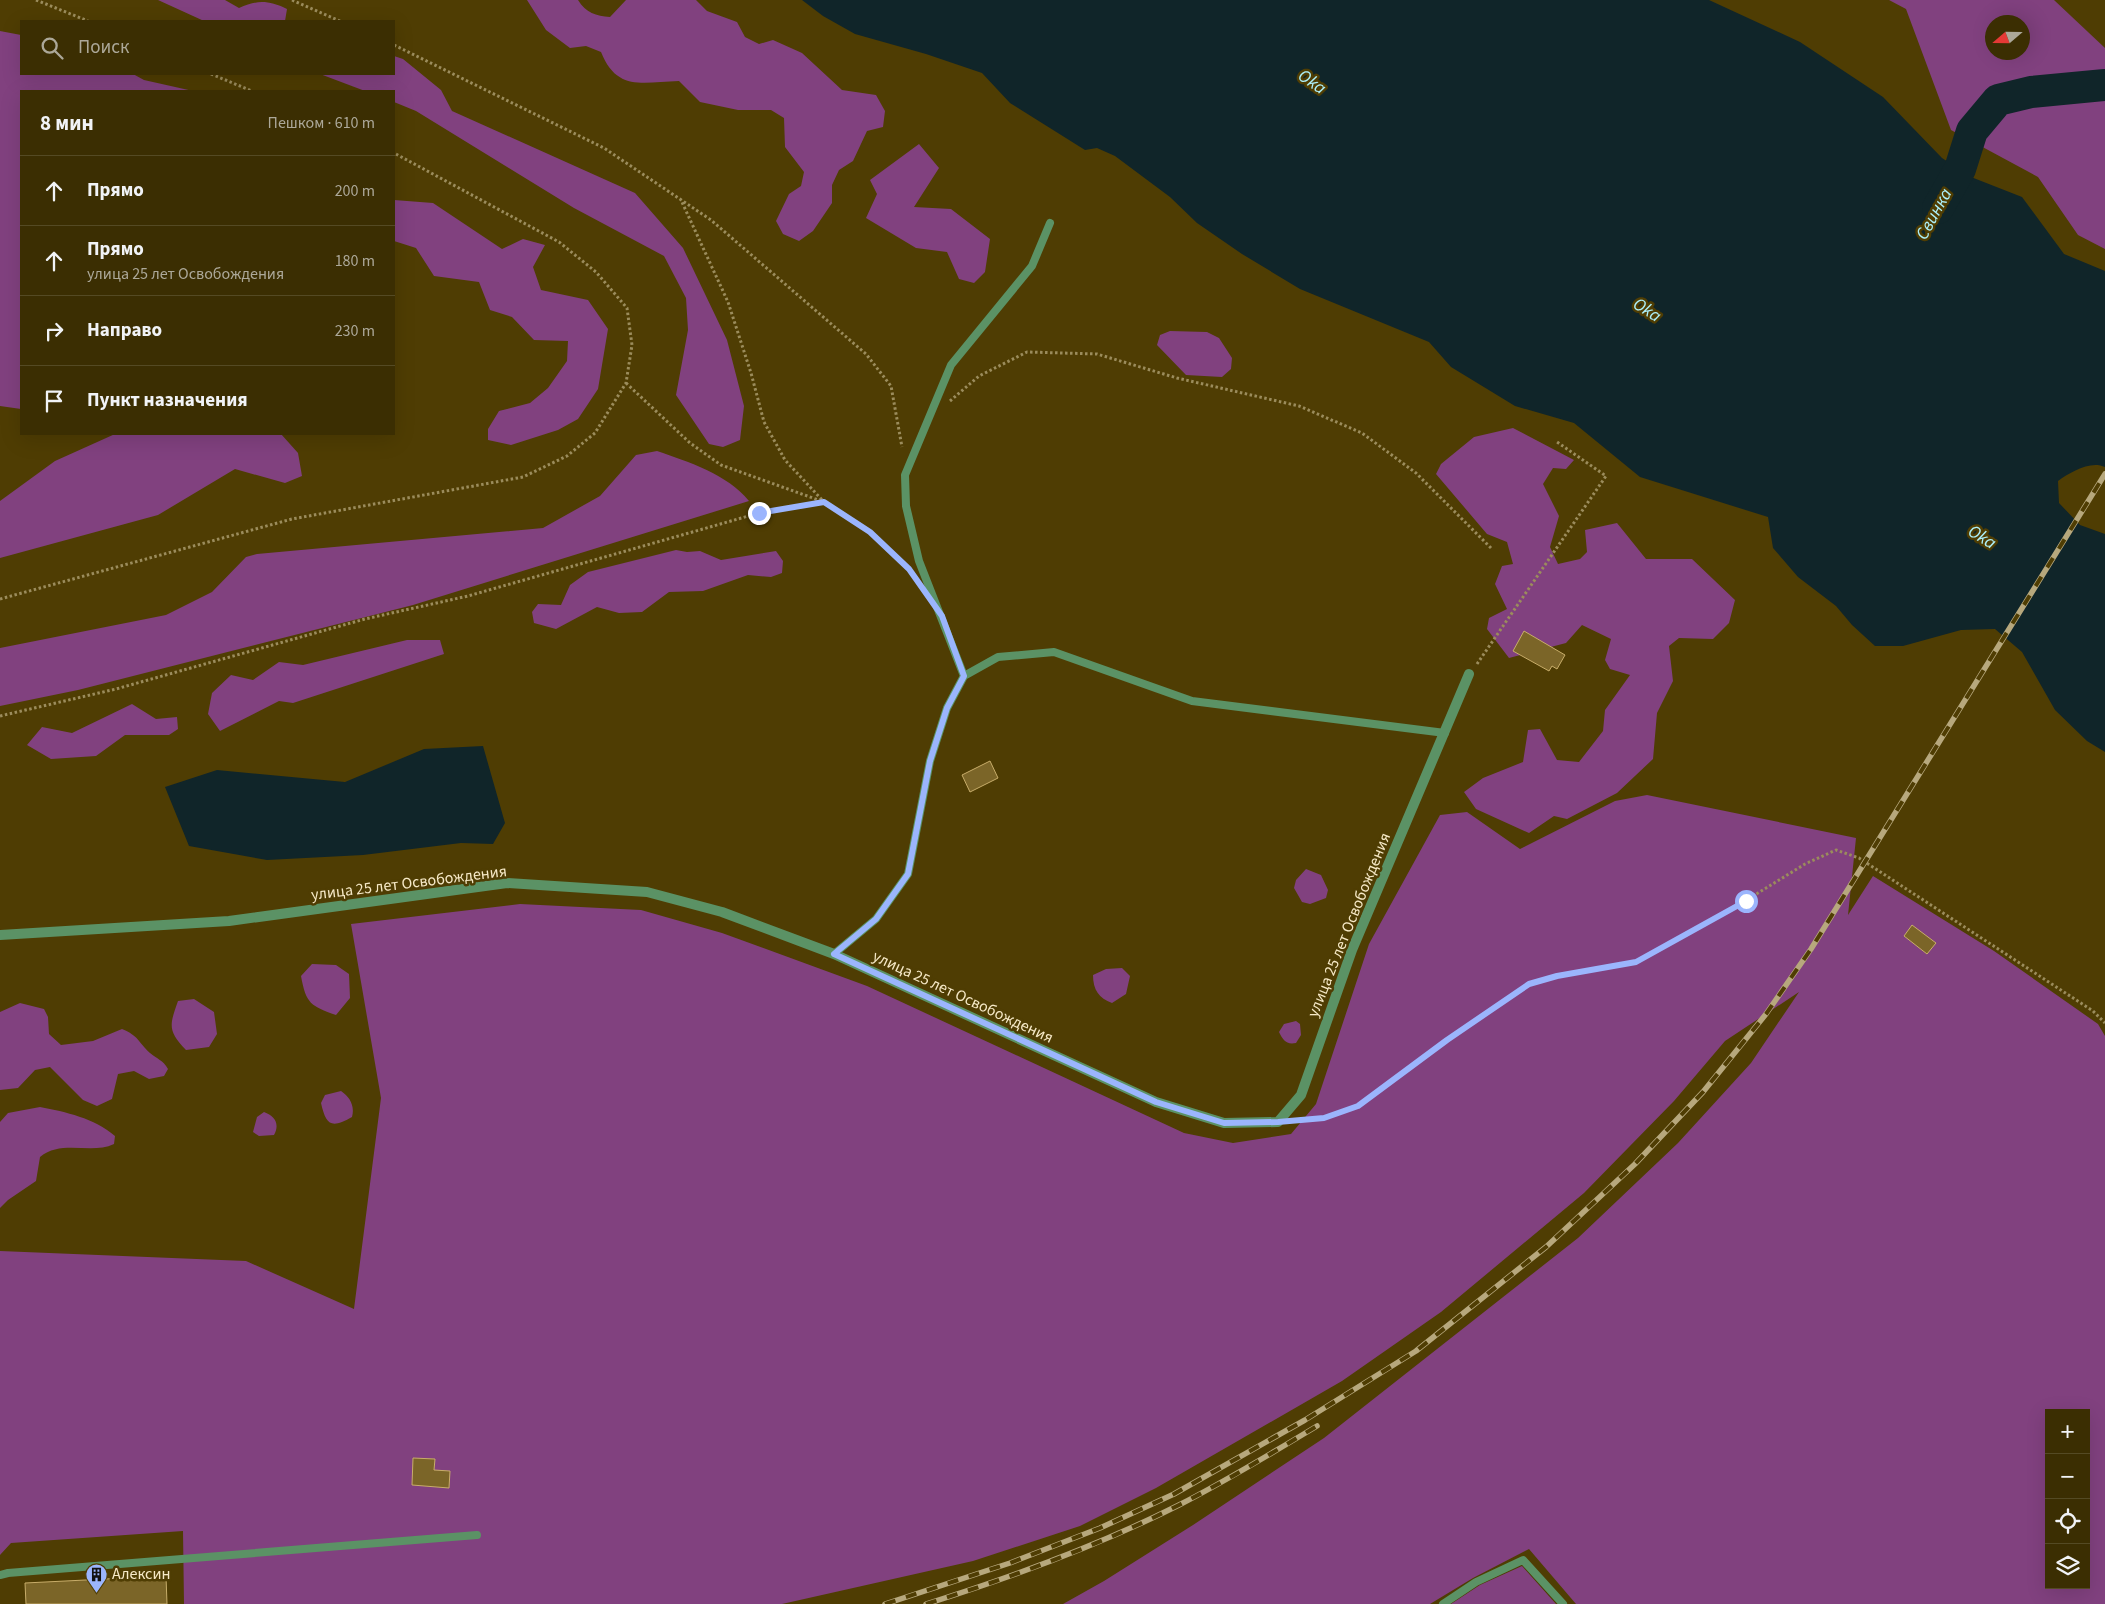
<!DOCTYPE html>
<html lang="ru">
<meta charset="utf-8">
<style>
body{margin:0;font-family:"Source Sans 3",sans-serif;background:#42360c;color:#f1f3f6}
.controls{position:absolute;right:15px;bottom:15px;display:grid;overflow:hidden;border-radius:0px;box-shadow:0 5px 20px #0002}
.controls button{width:45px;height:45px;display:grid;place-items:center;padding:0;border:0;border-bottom:1px solid #544a24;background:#3b2e02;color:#f1f3f6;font:25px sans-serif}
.compass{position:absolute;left:1985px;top:15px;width:45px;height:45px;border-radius:50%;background:#3b2e02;box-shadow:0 5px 20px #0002;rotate:250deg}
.stop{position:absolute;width:15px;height:15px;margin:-11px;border:4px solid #9bb5fd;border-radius:50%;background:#fff}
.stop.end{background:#9bb5fd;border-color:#fff;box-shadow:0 1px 5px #0008}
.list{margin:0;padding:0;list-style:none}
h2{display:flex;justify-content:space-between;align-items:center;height:65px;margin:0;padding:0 20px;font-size:21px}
h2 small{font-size:16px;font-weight:400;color:#aca899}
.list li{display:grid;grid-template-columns:32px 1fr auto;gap:15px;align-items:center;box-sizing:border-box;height:70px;padding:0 20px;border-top:1px solid #544a24}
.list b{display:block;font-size:19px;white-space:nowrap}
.list p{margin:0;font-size:16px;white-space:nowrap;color:#aca899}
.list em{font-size:16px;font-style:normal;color:#aca899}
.icon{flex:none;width:28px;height:28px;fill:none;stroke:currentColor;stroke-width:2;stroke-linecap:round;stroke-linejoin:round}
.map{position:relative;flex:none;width:2105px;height:1604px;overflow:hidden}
.search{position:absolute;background:#3b2e02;box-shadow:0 5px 20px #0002;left:20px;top:20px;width:375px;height:55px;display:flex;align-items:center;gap:12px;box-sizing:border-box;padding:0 18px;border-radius:0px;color:#aca899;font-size:19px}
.panel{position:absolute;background:#3b2e02;box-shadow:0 5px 20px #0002;left:20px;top:90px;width:375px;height:345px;border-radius:0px}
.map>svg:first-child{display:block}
.green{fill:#81417f;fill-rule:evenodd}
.water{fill:#102529}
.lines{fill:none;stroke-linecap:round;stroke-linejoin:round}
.river{stroke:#102529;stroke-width:32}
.building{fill:#7b6528;stroke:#c8ad6a}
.path{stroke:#9b8c5c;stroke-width:3;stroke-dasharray:2.5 2.5;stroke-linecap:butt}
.lane{stroke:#5b9265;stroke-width:8}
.street{stroke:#5b9265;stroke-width:10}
.rail-casing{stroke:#b7a87d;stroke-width:5.5}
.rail{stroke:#4f3d03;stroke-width:4;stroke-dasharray:11;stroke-linecap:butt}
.route{stroke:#9bb5fd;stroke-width:6}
.labels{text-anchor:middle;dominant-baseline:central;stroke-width:5;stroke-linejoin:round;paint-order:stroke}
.street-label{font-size:16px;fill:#f6e9c7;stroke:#4f3d03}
.poi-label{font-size:16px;fill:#f6e9c7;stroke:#4f3d03;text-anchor:start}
.water-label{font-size:18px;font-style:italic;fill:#adf0fa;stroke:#4f3d03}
</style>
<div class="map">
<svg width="2105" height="1604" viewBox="0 0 2105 1604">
<rect width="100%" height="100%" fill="#4f3d03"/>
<path class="green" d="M158,0h67l14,8c18,-8 29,-8 48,1l-2,12h-81z
M527,0h51c8,13 18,16 32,17l16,-17h70l11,11 30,11 8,15 14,7 14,-4 29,13 40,37 34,5 9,16 -2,16 -16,4 -14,30 -14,9 -7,15v18l-19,28 -14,10 -16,-7 -7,-13 13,-27 12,-8 3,-14 -19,-25 -1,-29 -13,-8h-33l-38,-8 -21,-21c-36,1 -62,11 -78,-29l-15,-6 -16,2 -24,-18z
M1889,0h165l51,48v201l-27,-14 -40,-58 -87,-47 -45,-121zM1992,22h30v30h-30z
M0,31l21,4v39h112l11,6 49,11h-172v318l-21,-3z
M394,56l9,3 38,31 11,21 183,82 48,55 44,92 17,66 -4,34 -17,7 -14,-3 -33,-49 12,-65 -2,-32 -22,-42 -90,-48 -158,-97 -22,-9v-11h-29l-45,-17h74z
M919,144l20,24 -25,39 37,2 39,30 -5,33 -11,11 -15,-4 -12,-27 -31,-4 -50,-30 11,-24 -7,-14z
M394,200l39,3 69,46 21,-10 22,6 -12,22 8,23 47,10 20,29 -10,60 -20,30 -20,11 -47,15 -23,-5v-11l11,-18 31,-8 18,-15 19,-27 1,-20 -34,-1 -22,-23 -22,-7 -11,-28 -45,-6 -18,-28 -22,-7z
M1170,331l37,1 12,6 13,20 -1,11 -9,8 -36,-2 -29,-30 3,-10z
M1513,428l61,32 -8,9 -13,-1 -10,16 16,32 -9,31 8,17 22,-5 7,-7 -2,-22 32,-7 29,36h46l43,41 -6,23 -16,16 -34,-1 -10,8 4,35 -16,32 -4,46 -36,34 -50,26 -13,-3 -25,17 -53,-24 -12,-17 19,-14 40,-16 5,-32 12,-1 17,31 22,2 24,-31 2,-21 25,-35 -20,-6 -5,-9 6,-21 -29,-14 -16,18 -57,15 -22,-29 2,-11 18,-9 -12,-25 7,-18 11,-2 -6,-22 -20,-8 -51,-60 5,-10 33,-27z
M115,434h166l17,19 4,23 -17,7 -50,-14 -77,46 -158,43v-57l55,-40z
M657,451c32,11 70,23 92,50l-336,104 -335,85 -78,16v-58l166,-33 46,-23 34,-35 11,-3 286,-26 57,-32 36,-41z
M676,550l11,2 13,-1 21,9 55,-9 7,10 -1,12 -11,4 -23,-2 -45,16 -34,1 -27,20 -23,1 -22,-6 -41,22 -22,-6 -2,-11 6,-8 23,1 9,-20 18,-13z
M407,640h33l4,14 -151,49 -14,-2 -59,30 -12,-17 4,-21 19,-18 22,5 26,-18 24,3z
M132,704l24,15 21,-2 1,12 -9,6h-44l-29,21 -45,3 -24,-14 15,-18 30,6z
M1647,795l209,43 -8,77 25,-39 121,75 104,73 7,12v568h-529l-47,-55 -56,29 -43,26h-367l41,-23 89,-56 131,-87 254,-200 100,-95 73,-80 48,-71 -74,49 -51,60 -90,92 -143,119 -99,69 -186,107 -76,38 -107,35 -191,43h-598l-1,-73 -172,12 -11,12v-304l246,10 108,48 27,-211 -30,-174 169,-20 121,6 81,23 145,53 317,147 49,10 58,-9 25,-30 53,-160 71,-129 27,-3 53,37 95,-48zM2049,1413h37v172h-37z
M1306,869l15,6 7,15 -2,8 -16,6 -8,-2 -8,-14 2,-8z
M312,964l24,1 13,9 1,24 -14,17c-25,-9 -30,-11 -35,-39z
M1122,968l8,8 -4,18 -14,9c-13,-5 -19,-13 -19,-28l13,-6z
M194,999l20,13 3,22 -8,13 -23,3c-18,-19 -17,-24 -8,-49z
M20,1003l24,6 4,8 1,17 12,11 32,-4 29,-12c17,7 16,13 28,24 7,6 13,7 18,16l-4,7 -15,3 -15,-8 -16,3 -6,25 -15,7 -14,-6 -33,-33 -15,3 -17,18 -18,2v-78z
M1296,1021l4,3 1,11 -5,8c-10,2 -13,-3 -17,-11l5,-8z
M341,1091c9,6 14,15 11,26 -21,12 -26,8 -31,-14l4,-8z
M40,1107c26,5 54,11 75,29l-1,8c-23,11 -52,-5 -74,13l-4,24 -28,19 -8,8v-86l8,-9z
M264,1112c11,4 16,12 10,23l-15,1 -6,-4 4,-15z
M1522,1566l34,38h-105l29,-19z"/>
<path class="water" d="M802,0h907l91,42 83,55 59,61 29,19 51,20 42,57 41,17v196c-14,-7 -35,5 -47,14l1,22 21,22 25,9v218l-18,-11 -32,-31 -33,-58 -27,-23 -34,1 -58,16h-28l-23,-21 -16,-19 -38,-29 -25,-29 -5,-31 -128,-40 -66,-54 -59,-17 -64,-39 -22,-25 -129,-53 -58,-35 -45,-31 -27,-26 -55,-41 -18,-8 -12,2 -75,-47 -28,-30 -56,-19 -71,-20 -32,-18z
M483,746l22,77 -12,21 -32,-1 -98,12 -96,5 -78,-14 -24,-59 52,-17 128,12 79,-33z"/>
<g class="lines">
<path class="river" d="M1938,208l22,-39 12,-38 26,-31 33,-8 74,-7"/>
</g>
<path class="building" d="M1524,631l41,24 -8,14 -5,-3 -3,5 -36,-20z
M990,761l8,17 -28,14 -8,-17z
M1912,925l24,18 -9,11 -23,-18z
M413,1458l22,1 -1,11 16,1 -1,17 -37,-3z
M166,1576l1,28h-141l-1,-21z"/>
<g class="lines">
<path class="path" d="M36,0l52,21
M292,0l48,21
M394,45l210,103 107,72 155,134 25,32 11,61
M211,74l41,17
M626,383l64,60 31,22 103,37 46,30 37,36
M950,401l29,-25 48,-24 70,2 80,24 122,28 63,27 54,40 76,76
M0,599l292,-80 231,-42 44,-21 28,-23 31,-50 6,-38 -5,-37 -31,-36 -37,-30 -165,-89
M1477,664l129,-188 -49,-34
M0,716l116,-27 249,-70 103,-23 291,-83 65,-11 -39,-42 -21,-38 -13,-49 -23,-71 -47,-102
M1298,1120l26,-2 34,-12 89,-66 82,-56 28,-8 79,-14 109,-61 60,-37 31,-14 23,8 234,153 12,12"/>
<path class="lane" d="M964,676l-45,-115 -13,-55 -1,-31 46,-110 81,-99 18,-43
M834,954l42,-35 32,-45 22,-113 17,-53 17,-32 34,-19 56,-5 138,49 253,32
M0,1575l8,-2 469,-38
M1443,1604l33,-22 47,-22 40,44"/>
<path class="street" d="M0,935l229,-14 278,-38 140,9 75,20 112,42 322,148 68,21 54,-1 23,-27 51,-145 117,-276"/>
<defs>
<path id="rail" d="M885,1604l125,-41 90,-35 74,-34 131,-74 111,-69 130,-104 89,-83 68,-72 63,-78 45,-65 294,-475
M926,1604c86,-27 172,-58 253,-99 47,-24 93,-52 138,-79"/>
</defs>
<use href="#rail" class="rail-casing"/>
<use href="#rail" class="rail"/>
</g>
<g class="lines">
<path class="route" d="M759,513l65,-11 46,30 39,37 33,47 22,60 -17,32 -17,53 -22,113 -32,45 -42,35 322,148 68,21 54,-1 46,-4 34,-12 89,-66 82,-56 28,-8 79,-14 110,-61"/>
</g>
<defs>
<symbol id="building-pin" viewBox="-11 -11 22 30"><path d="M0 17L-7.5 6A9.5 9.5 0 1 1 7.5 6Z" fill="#9bb5fd" stroke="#4f3d03"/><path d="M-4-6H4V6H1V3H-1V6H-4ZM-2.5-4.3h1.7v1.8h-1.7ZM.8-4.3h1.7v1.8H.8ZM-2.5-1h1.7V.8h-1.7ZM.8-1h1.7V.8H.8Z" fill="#111"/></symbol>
</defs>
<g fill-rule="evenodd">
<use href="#building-pin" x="84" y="1562" width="25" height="34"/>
</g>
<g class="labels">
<g class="street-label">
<text transform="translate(409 883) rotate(-7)">улица 25 лет Освобождения</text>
<text transform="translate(1349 925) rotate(-68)">улица 25 лет Освобождения</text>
<text transform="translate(963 997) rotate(25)">улица 25 лет Освобождения</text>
</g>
<g class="poi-label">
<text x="112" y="1574">Алексин</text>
</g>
<g class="water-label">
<text transform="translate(1312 82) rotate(35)">Oka</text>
<text transform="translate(1934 214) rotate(-61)">Свинка</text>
<text transform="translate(1647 310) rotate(33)">Oka</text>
<text transform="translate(1982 537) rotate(32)">Oka</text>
</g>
</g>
</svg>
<div class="controls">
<button>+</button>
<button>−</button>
<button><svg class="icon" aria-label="locate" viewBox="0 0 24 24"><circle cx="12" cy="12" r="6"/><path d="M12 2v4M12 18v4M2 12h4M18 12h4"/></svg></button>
<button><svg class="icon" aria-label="layers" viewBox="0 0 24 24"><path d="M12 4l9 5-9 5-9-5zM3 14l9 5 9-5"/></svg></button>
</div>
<svg class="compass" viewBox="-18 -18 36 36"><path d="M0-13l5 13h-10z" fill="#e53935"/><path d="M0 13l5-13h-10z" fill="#aca899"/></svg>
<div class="stop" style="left:1746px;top:901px"></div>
<div class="stop end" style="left:759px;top:513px"></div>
<div class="search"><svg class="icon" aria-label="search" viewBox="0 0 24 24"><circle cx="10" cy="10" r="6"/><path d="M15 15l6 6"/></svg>Поиск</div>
<section class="panel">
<h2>8 мин<small>Пешком · 610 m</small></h2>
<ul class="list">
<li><svg class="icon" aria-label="ahead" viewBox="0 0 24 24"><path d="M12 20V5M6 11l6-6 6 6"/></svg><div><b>Прямо</b></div><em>200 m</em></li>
<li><svg class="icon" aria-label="ahead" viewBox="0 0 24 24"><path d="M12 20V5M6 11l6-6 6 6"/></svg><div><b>Прямо</b><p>улица 25 лет Освобождения</p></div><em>180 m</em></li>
<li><svg class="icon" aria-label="right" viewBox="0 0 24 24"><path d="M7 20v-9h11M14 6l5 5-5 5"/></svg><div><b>Направо</b></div><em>230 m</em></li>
<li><svg class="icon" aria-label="arrive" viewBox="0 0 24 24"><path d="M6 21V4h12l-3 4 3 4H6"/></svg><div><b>Пункт назначения</b></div></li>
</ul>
</section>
</div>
